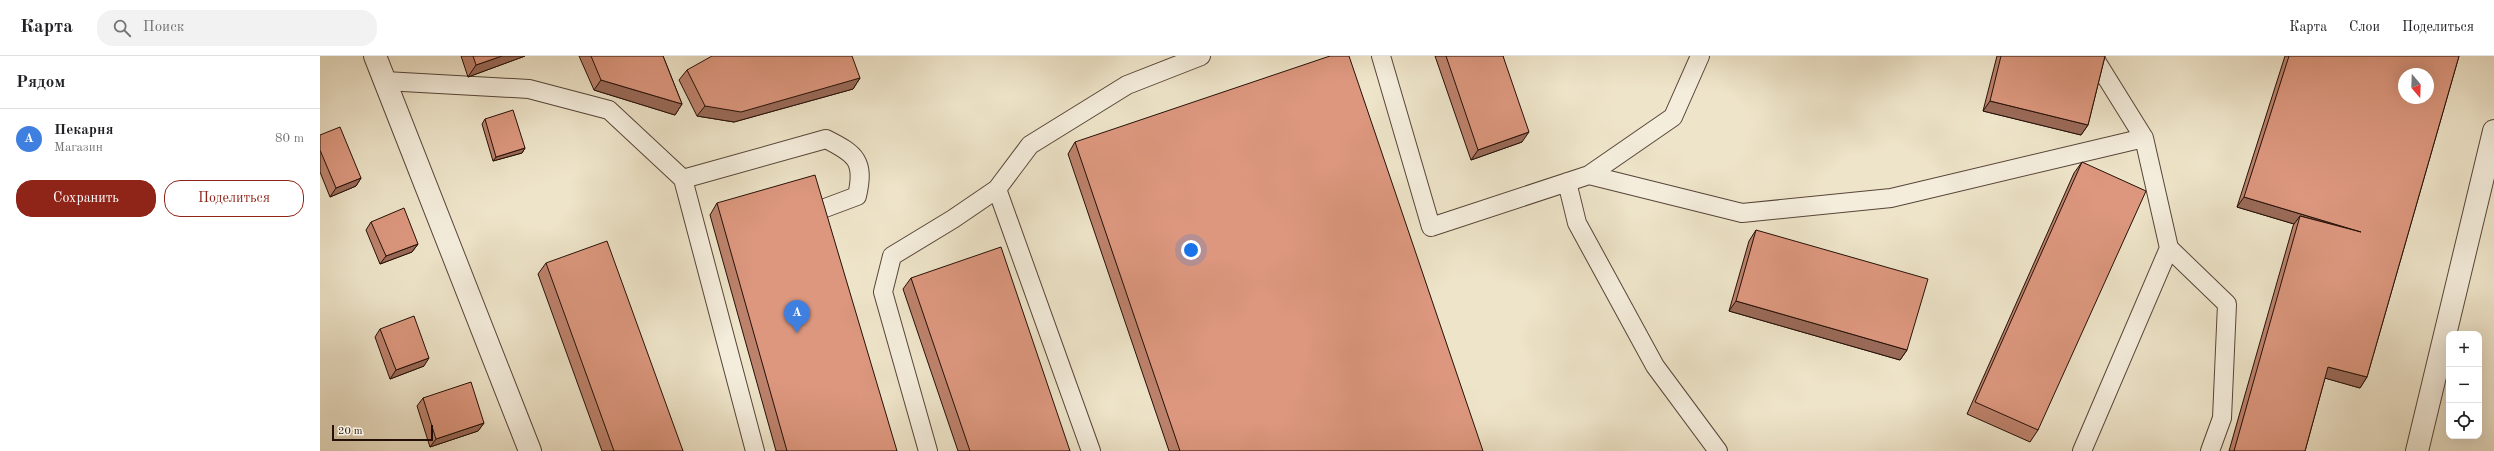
<!DOCTYPE html>
<html lang="ru">
<meta charset="utf-8">
<style>
body{margin:0;font-family:"Old Standard TT",serif;background:#f2f2f2;color:#202124}
.controls{position:absolute;right:12px;bottom:12px;display:grid;overflow:hidden;border-radius:8px;box-shadow:0 4px 16px #0002}
.controls button{width:36px;height:36px;display:grid;place-items:center;padding:0;border:0;border-bottom:1px solid #e0e0e0;background:#fff;color:#202124;font:20px sans-serif}
.compass{position:absolute;left:2078px;top:12px;width:36px;height:36px;border-radius:50%;background:#fff;box-shadow:0 4px 16px #0002;rotate:161deg}
.scale{position:absolute;left:12px;bottom:10px;width:101px;box-sizing:border-box;padding-left:4px;border:2px solid #251008;border-top:0;font-size:11px;line-height:14px;white-space:nowrap;color:#251008;-webkit-text-stroke:3px #f4eddc;paint-order:stroke}
.you{position:absolute;left:871px;top:194px;width:14px;height:14px;margin:-10px;border:3px solid #fff;border-radius:50%;background:#1a73e8;box-shadow:0 0 0 6px #1a73e833}
.badge{display:grid;place-items:center;width:26px;height:26px;border-radius:50%;background:#8f2418;color:#fff;font-size:13px;font-weight:700}
.pin{position:absolute;translate:-50% -33px;filter:drop-shadow(0 1px 2px #0008)}
.pin::after{content:'';position:absolute;top:21px;width:14px;height:12px;background:inherit;clip-path:polygon(0 0,100% 0,50% 100%)}
.list{margin:0;padding:0;list-style:none}
h2{display:flex;justify-content:space-between;align-items:center;height:52px;margin:0;padding:0 16px;font-size:17px}
h2 small{font-size:13px;font-weight:400;color:#757577}
.list li{display:grid;grid-template-columns:26px 1fr auto;gap:12px;align-items:center;box-sizing:border-box;height:60px;padding:0 16px;border-top:1px solid #e0e0e0}
.list b{display:block;font-size:15px;white-space:nowrap}
.list p{margin:0;font-size:13px;white-space:nowrap;color:#757577}
.list em{font-size:13px;font-style:normal;color:#757577}
.actions{display:flex;gap:8px;padding:12px 16px}
.actions a{flex:1;padding:9px 0;border:1px solid #8f2418;border-radius:16px;text-align:center;font-size:14px;color:#8f2418}
.actions .main{background:#8f2418;color:#fff}
.icon{flex:none;width:22px;height:22px;fill:none;stroke:currentColor;stroke-width:2;stroke-linecap:round;stroke-linejoin:round}
.map{position:relative;flex:none;width:2174px;height:395px;overflow:hidden}
header{display:flex;align-items:center;gap:24px;box-sizing:border-box;height:56px;padding:0 20px;background:#fff;border-bottom:1px solid #e0e0e0}
header strong{font-size:19px}
nav{display:flex;gap:22px;margin-inline-start:auto;font-size:14px}
.search{width:280px;height:36px;background:#f2f2f2;display:flex;align-items:center;gap:10px;box-sizing:border-box;padding:0 14px;border-radius:16px;color:#757577;font-size:15px}
main{display:flex}
aside{flex:1;background:#fff}
.map>svg:first-child{display:block}
.lines{fill:none;stroke-linecap:round;stroke-linejoin:round}
.lane-casing{stroke:#574538;stroke-width:20}
.street-casing{stroke:#574538;stroke-width:24}
.lane{stroke:#f4eddc;stroke-width:18}
.street{stroke:#f4eddc;stroke-width:22}
.wall{fill:#bd826c;stroke:#251008}
.shaded-wall{fill:#9a6a58;stroke:#251008}
.building{fill:#dc977e;stroke:#251008;fill-rule:evenodd}
</style>
<header>
<strong>Карта</strong>
<div class="search"><svg class="icon" aria-label="search" viewBox="0 0 24 24"><circle cx="10" cy="10" r="6"/><path d="M15 15l6 6"/></svg>Поиск</div>
<nav><a>Карта</a><a>Слои</a><a>Поделиться</a></nav>
</header>
<main>
<aside>
<h2>Рядом<small></small></h2>
<ul class="list">
<li><span class="badge" style="background:#3f7fe0">A</span><div><b>Пекарня</b><p>Магазин</p></div><em>80 m</em></li>
</ul>
<div class="actions"><a class="main">Сохранить</a><a>Поделиться</a></div>
</aside>
<div class="map">
<svg width="2174" height="395" viewBox="0 0 2174 395">
<rect width="100%" height="100%" fill="#eee4c9"/>
<filter id="stains"><feTurbulence type="fractalNoise" baseFrequency=".005" numOctaves="4"/><feColorMatrix values="0 0 0 0 .2 0 0 0 0 .09 0 0 0 0 .02 0 0 0 .5 -.17"/></filter>
<radialGradient id="worn" r=".72"><stop offset=".6" stop-color="#630" stop-opacity="0"/><stop offset="1" stop-color="#630" stop-opacity=".3"/></radialGradient>
<g class="lines">
<defs>
<path id="lane" d="M1061,0l50,171 158,-52 153,38 149,-15 253,-60
M65,25l144,8 80,21 74,69 143,-40c30,15 39,22 31,57l-32,12
M1269,119l84,-58 27,-61
M363,123l72,272
M1247,126l10,41 78,143 63,85
M1849,192l58,56 -5,114 -12,33
M608,395l-45,-159 9,-36 61,-37 44,-30
M771,395l-94,-262 33,-44 97,-60 74,-29
M1762,395l87,-203 -25,-110 -51,-82"/>
<path id="street" d="M55,0l155,395
M2097,395l77,-320"/>
</defs>
<use href="#lane" class="lane-casing"/>
<use href="#street" class="street-casing"/>
<use href="#lane" class="lane"/>
<use href="#street" class="street"/>
</g>
<path class="wall" d="M141,0h64l-57,21z
M259,0h84l19,48 -7,11 -81,-25z
M1115,0h68l19,86 -51,18z
M1677,0h108l-17,69 -7,10 -98,-24z
M1965,0h174l-92,321 -7,11 -35,-10 -20,73h-76l64,-225 1,-2 -57,-17z
M367,14l173,8 -7,11 -119,33 -37,-6 -18,-36z
M165,63l40,29 -3,5 -29,8 -11,-37z
M0,79l41,43 -5,8 -26,11 -10,-25z
M755,86l408,309h-314l-101,-297z
M1762,106l-44,268 -8,12 -63,-28 107,-241z
M397,147l180,248h-121l-66,-236z
M51,166l47,22 -6,8 -32,12 -14,-34z
M1436,174l151,120 -7,10 -171,-49 20,-70z
M226,207l137,188h-81l-64,-177z
M591,222l159,173h-112l-55,-162z
M60,273l44,37 -34,13 -15,-42z
M103,342l61,25 -6,8 -48,16 -13,-41z"/>
<path class="shaded-wall" d="M182,0h23l-57,21 8,-12z
M540,22l-7,11 -119,33 -37,-6 8,-10z
M281,24l81,24 -7,11 -81,-25z
M1670,45l98,24 -7,10 -98,-24z
M1209,76l-7,10 -51,18 7,-10z
M205,92l-3,5 -29,8 3,-4z
M41,122l-5,8 -26,11 6,-9z
M1924,141l117,35 -61,-16 -6,8 -57,-17z
M98,188l-6,8 -32,12 6,-8z
M1416,245l171,49 -7,10 -171,-49z
M109,302l-5,8 -34,13 6,-9z
M2008,311l39,10 -7,11 -39,-11z
M164,367l-6,8 -48,16 6,-8z"/>
<path class="building" d="M153,0h29l-26,9z
M271,0h72l19,48 -81,-24z
M392,0h140l8,22 -119,34 -36,-6 -18,-36z
M1010,0h19l134,395h-303l-105,-309z
M1126,0h57l26,76 -51,18z
M1681,0h104l-17,69 -98,-24z
M1969,0h170l-92,321 -39,-10 -23,84h-71l66,-235 61,16 -117,-35zM2084,18h24v24h-24z
M193,54l12,38 -29,9 -11,-38z
M20,71l21,51 -25,10 -16,-38v-15z
M1762,106l64,29 -108,239 -63,-28z
M495,119l82,276h-110l-70,-248z
M84,152l14,36 -32,12 -15,-34z
M1436,174l172,49 -21,71 -171,-49z
M287,185l76,210h-69l-68,-188z
M681,191l69,204h-100l-59,-173z
M94,260l15,42 -33,12 -16,-41z
M151,326l13,41 -48,16 -13,-41z"/>
<rect width="100%" height="100%" filter="url(#stains)"/>
<rect width="100%" height="100%" fill="url(#worn)"/>
</svg>
<div class="controls">
<button>+</button>
<button>−</button>
<button><svg class="icon" aria-label="locate" viewBox="0 0 24 24"><circle cx="12" cy="12" r="6"/><path d="M12 2v4M12 18v4M2 12h4M18 12h4"/></svg></button>
</div>
<svg class="compass" viewBox="-18 -18 36 36"><path d="M0-13l5 13h-10z" fill="#e53935"/><path d="M0 13l5-13h-10z" fill="#757577"/></svg>
<div class="scale">20 m</div>
<div class="you"></div>
<div class="pin badge" style="left:477px;top:277px;background:#3f7fe0">A</div>
</div>
</main>
